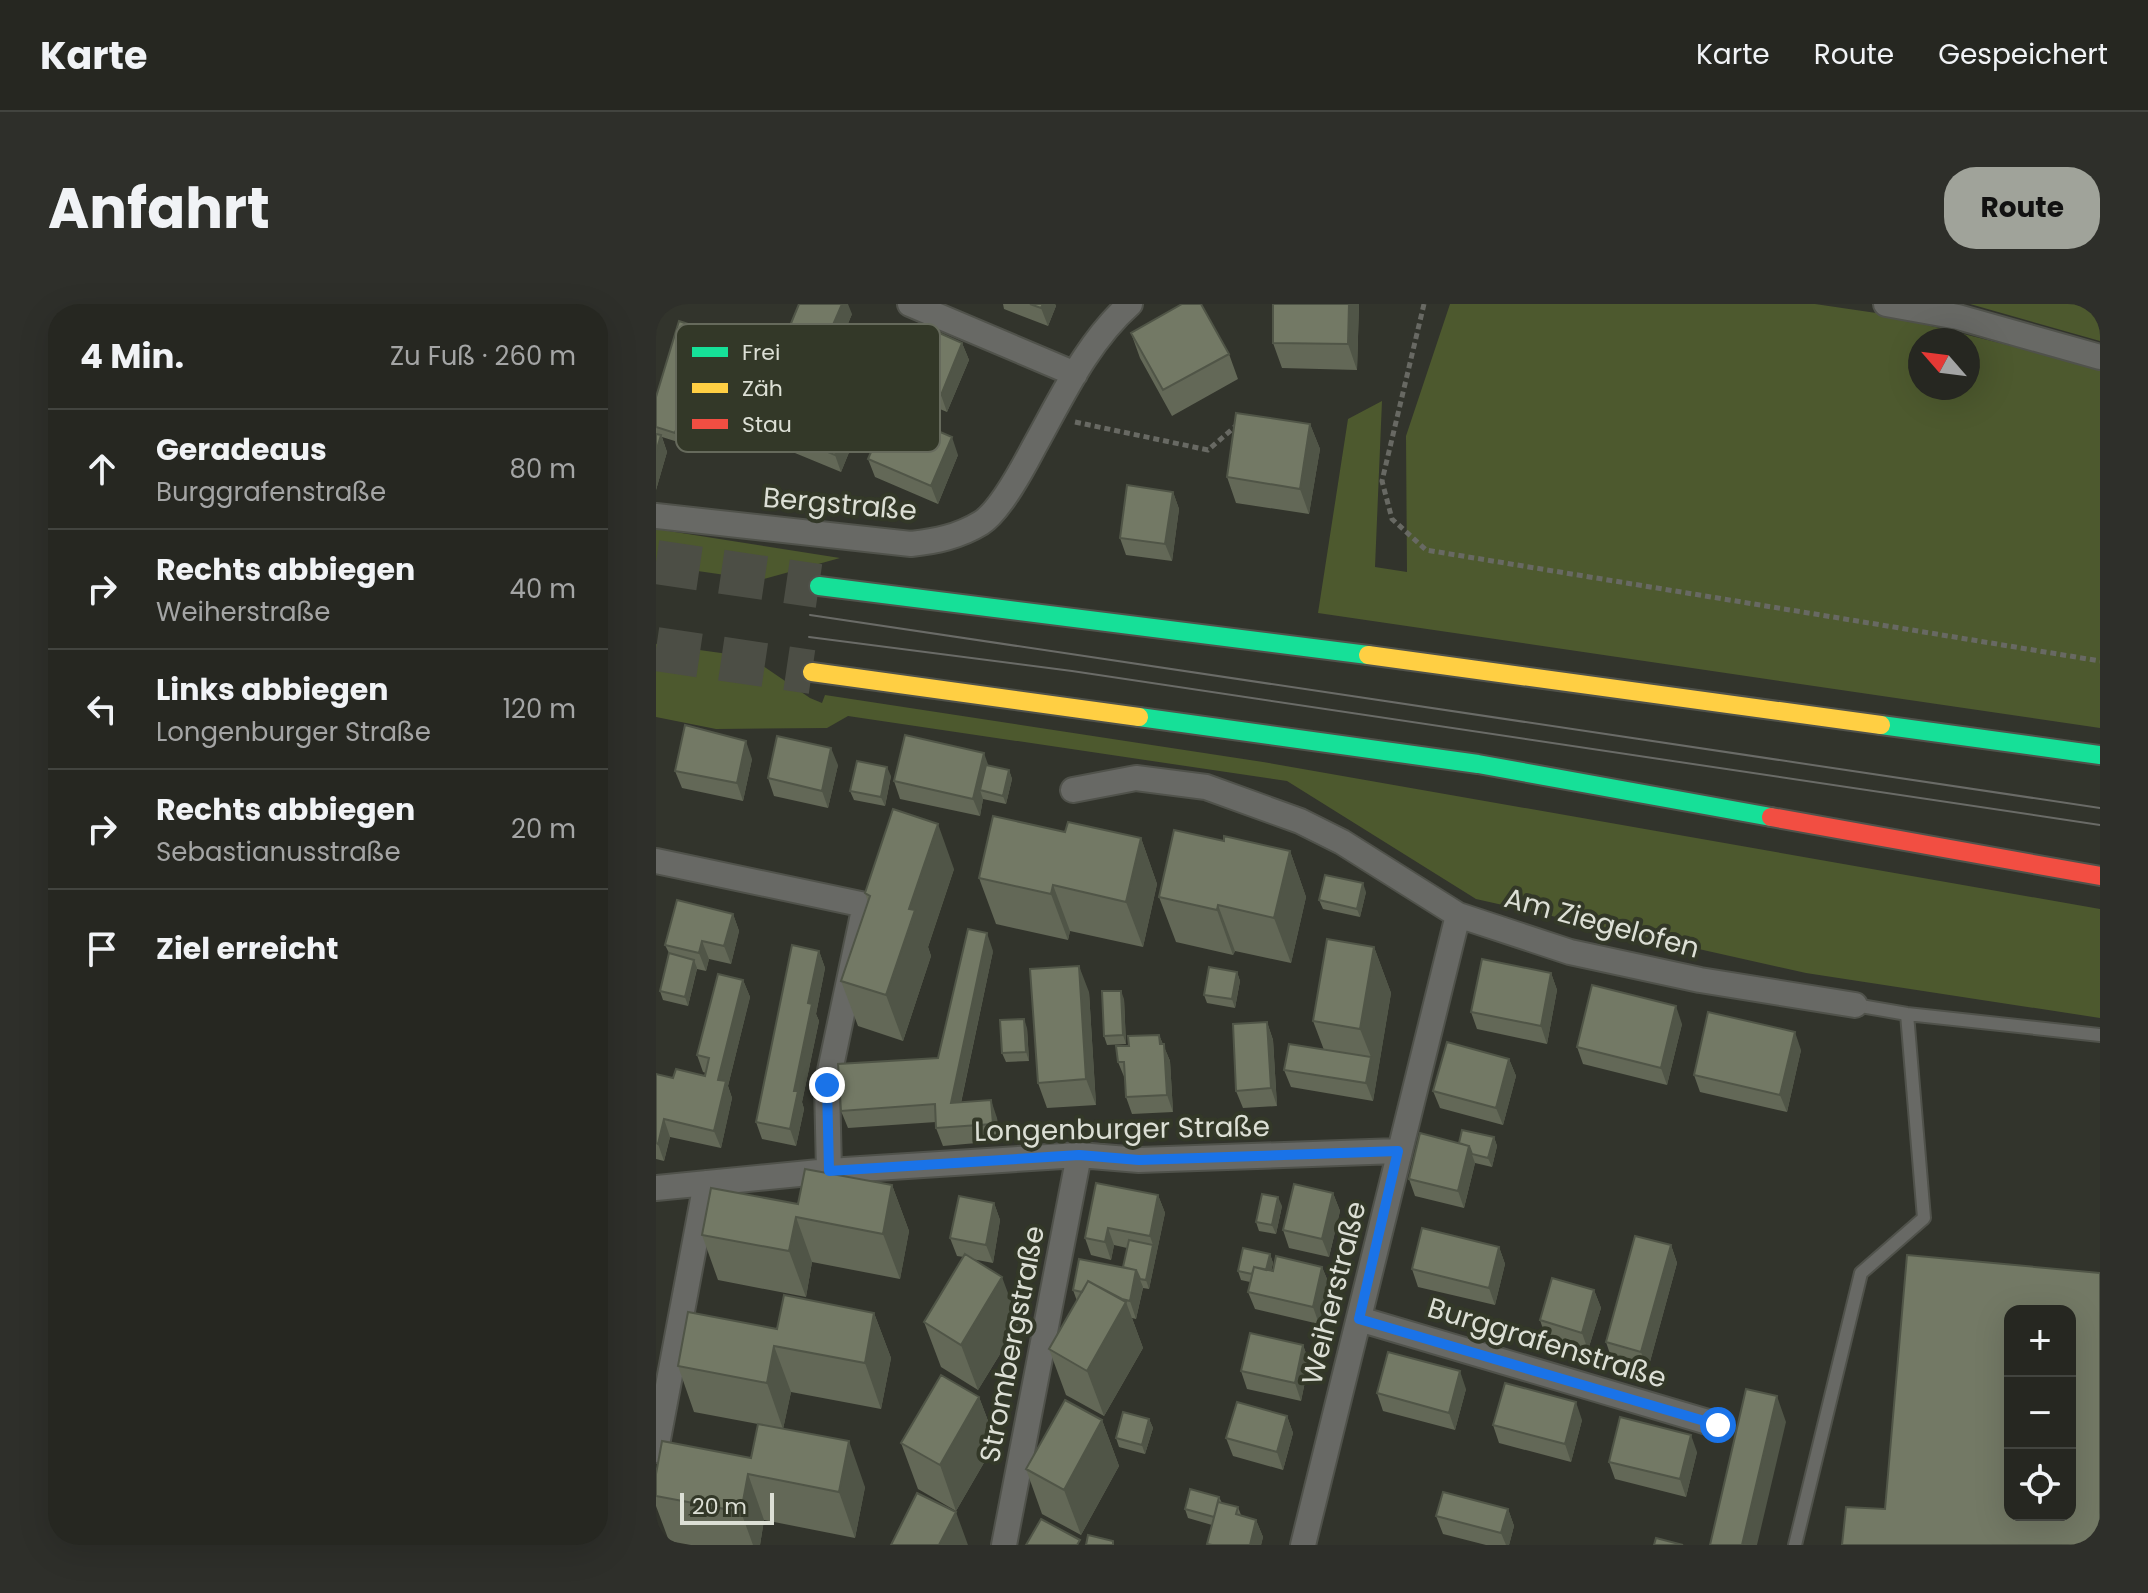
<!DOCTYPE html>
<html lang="de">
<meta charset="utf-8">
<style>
body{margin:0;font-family:Poppins,sans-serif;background:#2e2f2a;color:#f1f3f6}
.controls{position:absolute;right:24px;bottom:24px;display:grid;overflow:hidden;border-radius:16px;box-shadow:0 8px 32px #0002}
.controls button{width:72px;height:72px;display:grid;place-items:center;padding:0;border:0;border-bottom:2px solid #42443f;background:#262721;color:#f1f3f6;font:40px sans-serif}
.compass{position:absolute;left:1252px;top:24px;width:72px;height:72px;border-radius:50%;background:#262721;box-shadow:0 8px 32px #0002;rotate:298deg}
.scale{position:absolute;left:24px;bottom:20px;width:94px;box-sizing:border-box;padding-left:8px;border:4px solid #dcdfd5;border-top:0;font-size:22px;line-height:28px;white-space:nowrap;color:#dcdfd5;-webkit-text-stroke:6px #333828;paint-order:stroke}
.stop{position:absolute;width:24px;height:24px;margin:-18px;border:6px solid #1a73e8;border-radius:50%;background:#fff}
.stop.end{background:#1a73e8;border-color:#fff;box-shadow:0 2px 8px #0008}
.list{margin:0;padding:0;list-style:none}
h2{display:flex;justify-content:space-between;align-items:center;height:104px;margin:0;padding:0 32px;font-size:34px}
h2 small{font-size:26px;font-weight:400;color:#a4a5a5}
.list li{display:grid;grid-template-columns:52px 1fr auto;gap:24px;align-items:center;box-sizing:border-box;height:120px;padding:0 32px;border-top:2px solid #42443f}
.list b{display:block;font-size:30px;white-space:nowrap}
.list p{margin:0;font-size:26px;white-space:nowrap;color:#a4a5a5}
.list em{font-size:26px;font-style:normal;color:#a4a5a5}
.icon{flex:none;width:44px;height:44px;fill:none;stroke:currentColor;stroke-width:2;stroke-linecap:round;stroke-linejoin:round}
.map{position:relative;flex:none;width:1444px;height:1241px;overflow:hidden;border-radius:32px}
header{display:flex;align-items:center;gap:48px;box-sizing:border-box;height:112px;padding:0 40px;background:#262721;border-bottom:2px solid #42443f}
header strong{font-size:38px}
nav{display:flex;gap:44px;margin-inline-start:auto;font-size:28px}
.intro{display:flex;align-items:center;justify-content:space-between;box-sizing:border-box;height:192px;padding:0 48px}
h1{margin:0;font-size:56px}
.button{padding:20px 36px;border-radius:32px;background:#a0a39a;color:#111;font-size:28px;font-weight:700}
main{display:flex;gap:48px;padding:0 48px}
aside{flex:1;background:#262721;border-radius:32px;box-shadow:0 8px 32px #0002}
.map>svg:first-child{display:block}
.green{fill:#4d592e;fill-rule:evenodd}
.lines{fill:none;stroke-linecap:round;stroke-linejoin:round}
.highway-tunnel{stroke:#4c4e45;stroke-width:44;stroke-dasharray:44 22;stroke-linecap:butt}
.lane-casing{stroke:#50524b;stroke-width:16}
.street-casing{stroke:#50524b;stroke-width:28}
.fast-casing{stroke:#50524b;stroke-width:22}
.slow-casing{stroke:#50524b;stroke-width:22}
.jam-casing{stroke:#50524b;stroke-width:22}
.path{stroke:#686963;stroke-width:5;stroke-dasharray:6 4;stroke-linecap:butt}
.lane{stroke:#686965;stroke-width:12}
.street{stroke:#686965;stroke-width:24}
.fast{stroke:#16e098;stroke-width:18}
.slow{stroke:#ffcf43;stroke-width:18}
.jam{stroke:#f24e42;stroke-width:18}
.tram{stroke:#6a6b67;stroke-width:2}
.wall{fill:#636857}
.shaded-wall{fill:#505547}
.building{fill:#737965;stroke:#505547;stroke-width:2;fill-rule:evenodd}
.route{stroke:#1a73e8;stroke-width:10}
.labels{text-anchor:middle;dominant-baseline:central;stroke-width:8;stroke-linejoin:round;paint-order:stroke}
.street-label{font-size:28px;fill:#dcdfd5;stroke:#333828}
.key{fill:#333828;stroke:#666a5c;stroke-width:2}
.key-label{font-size:22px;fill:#dcdfd5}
</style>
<header>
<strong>Karte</strong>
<nav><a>Karte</a><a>Route</a><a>Gespeichert</a></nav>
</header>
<div class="intro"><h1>Anfahrt</h1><a class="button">Route</a></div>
<main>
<aside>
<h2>4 Min.<small>Zu Fuß · 260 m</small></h2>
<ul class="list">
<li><svg class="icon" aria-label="ahead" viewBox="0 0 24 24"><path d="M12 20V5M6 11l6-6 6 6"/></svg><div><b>Geradeaus</b><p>Burggrafenstraße</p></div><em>80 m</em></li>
<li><svg class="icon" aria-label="right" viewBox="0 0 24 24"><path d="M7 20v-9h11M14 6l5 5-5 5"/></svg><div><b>Rechts abbiegen</b><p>Weiherstraße</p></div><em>40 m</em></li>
<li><svg class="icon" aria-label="left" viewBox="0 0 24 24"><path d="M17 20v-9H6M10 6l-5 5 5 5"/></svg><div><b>Links abbiegen</b><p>Longenburger Straße</p></div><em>120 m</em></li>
<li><svg class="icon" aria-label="right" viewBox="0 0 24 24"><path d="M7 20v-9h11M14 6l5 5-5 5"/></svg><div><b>Rechts abbiegen</b><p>Sebastianusstraße</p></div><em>20 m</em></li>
<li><svg class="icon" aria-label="arrive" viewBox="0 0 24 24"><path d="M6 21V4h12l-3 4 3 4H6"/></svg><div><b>Ziel erreicht</b></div></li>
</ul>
</aside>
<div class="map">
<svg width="1444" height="1241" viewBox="0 0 1444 1241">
<rect width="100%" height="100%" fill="#32342c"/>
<path class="green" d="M794,0h365l68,10 217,54v360l-782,-115 30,-194 34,-18 -7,166 32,5 -1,-136zM1264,36h48v48h-48z
M1314,0h130v37z
M0,225l184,29 -80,22 -104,-15z
M0,340l94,13 60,41 12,5 3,-8 438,67 837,147v109l-294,-45 -330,-74 -189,-118 -439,-65 -21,12 -111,1 -60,-12z"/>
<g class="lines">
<path class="highway-tunnel" d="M0,258l163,24
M0,345l156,23"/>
<defs>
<path id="lane" d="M1199,701l52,9 193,21
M1139,1241l66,-272 63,-55 -17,-204"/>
<path id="street" d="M254,0l165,70
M1230,0l72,13 142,40
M0,212l255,28c25,-3 47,-7 70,-21 19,-12 42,-55 53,-76 28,-50 53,-105 96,-143
M417,486l63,-12 70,9 94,34 42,21 116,73 112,37 130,28 155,25
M0,557l209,44 -38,180 2,86
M0,884l173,-17 250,-16 60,5 259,-9
M703,1015l359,106
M0,1146l50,-267
M348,1241l75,-390
M647,1241l155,-630"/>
<path id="fast" d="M163,282l549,69
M483,413l339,47 293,53
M1225,421l219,30"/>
<path id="slow" d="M712,351l513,70
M156,368l327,45"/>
<path id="jam" d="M1115,513l329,59"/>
</defs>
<use href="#lane" class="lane-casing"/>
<use href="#street" class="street-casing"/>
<use href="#fast" class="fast-casing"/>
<use href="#slow" class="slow-casing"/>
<use href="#jam" class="jam-casing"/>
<path class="path" d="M768,0l-42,177 10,38 34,31 674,111
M419,118l133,28 29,-25"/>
<use href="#lane" class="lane"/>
<use href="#street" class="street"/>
<use href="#fast" class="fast"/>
<use href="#slow" class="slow"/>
<use href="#jam" class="jam"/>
<path class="tram" d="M154,311l1290,193
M153,333l263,34 1028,154"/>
</g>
<path class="wall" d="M347,0h52l1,2 -8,20 -44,-17z
M703,0l-2,66 -75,-2 -9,-25z
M196,10l-22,52 -37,-15 -6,-18z
M475,29l98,21 9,25 -66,37 -32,-58z
M53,35l-31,103 -16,-5 5,15 -11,38v-93z
M306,39l7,17 -22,52 -36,-15 -1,-2 -1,4 -28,-12 -3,-8 37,-25z
M205,119l-20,49 -63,-26 -6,-17z
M654,120l10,25 -11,65 -73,-11 -9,-26z
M302,151l-20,49 -63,-27 -7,-18z
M517,188l6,17 -7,52 -46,-6 -6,-17z
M96,455l-9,42 -61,-13 -7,-17z
M182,461l-10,43 -54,-12 -6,-18z
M332,462l21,4 3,9 -6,25 -23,-5 -3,17 -80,-17 -6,-18z
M235,472l-6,30 -31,-6 -4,-9z
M409,528l76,6 16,46 -14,63 -73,-16 -2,9 -72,-16 -17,-46z
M568,537l66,10 16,46 -15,66 -56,-12 -2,4 -57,-13 -17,-45z
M298,565l-26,78 3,9 -28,85 -45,-15 -17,-45 27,-79 -3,-9z
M710,588l-6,25 -37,-8 -4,-9z
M77,610l6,17 -8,33 -22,-5 -3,12 -9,-2 -9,37 -25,-6 -3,-9 9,-38 -4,-8z
M718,643l17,46 -18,108 -82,-14 -7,-17 40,-20 -11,-29z
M163,647l6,17 -9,46 3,7 -17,81 2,7 -8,37 -34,-7 -6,-17z
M337,647l-32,152 36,15 2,23 -56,5 -7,-18v-6l-88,6 -7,-17 97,-53z
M581,668l3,9 -5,27 -28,-5 -3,-8z
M895,669l6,17 -10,54 -70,-15 -6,-17z
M87,676l7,17 -22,89 4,12 -11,50 -51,-11 -6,24 -8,-2v-85l17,4 32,-2 1,-3 -3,-1 -6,-17z
M433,688l7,113 -49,3 -9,-25z
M468,695l2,45 -19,1 -3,-9z
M611,718l6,18 4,66 -34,2 -7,-17z
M1026,720l-15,61 -84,-21 -6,-17z
M371,724l2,33 -23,1 -4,-9z
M503,731l11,26 3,51 -41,2 -6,-17 -1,-18 -7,-17 11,-16z
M1145,746l-14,62 -87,-20 -6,-17z
M853,755l7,17 -13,49 -63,-17 -7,-17z
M838,833l3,9 -5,21 -17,-4 -11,45 -49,-12 -6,-17 50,-36z
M236,881l17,46 -9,48 -88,-17 -6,35 -88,-17 -16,-45 96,-31z
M677,889l7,18 -11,46 -40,-9 -6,-18z
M502,891l7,18 -16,76 -6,-1 -7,31 -4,-1 11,30 -39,68 -38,-21 -17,-46 28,-48 -4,-11 50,-23 4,-19 -13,-3 -3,15 -20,-5 -6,-17z
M338,899l6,17 -7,43 -21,-4 47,64 -41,67 -37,-23 -17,-45 40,-65 -7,-1 -7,-18z
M626,902l-6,28 -17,-3 -3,-9z
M1015,941l6,18 -29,106 -36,-9 -6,-18z
M843,943l6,17 -10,41 -77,-18 -6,-18z
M614,950l3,9 -2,8 51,-4 7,17 -10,40 -64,-15 -7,-17 2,-10 -9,-2 -3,-9z
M938,986l7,18 -13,42 -42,-12 -6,-18z
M218,1009l17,45 -10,51 -90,-17 -8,37 82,58 -10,51 -91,-18 -4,25h-69l-22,-4 -13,-35v-32l95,-16 7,-34 -64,-12 -16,-46 99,-37z
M647,1041l6,17 -8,39 -54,-12 -6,-18z
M810,1085l-11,41 -72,-19 -6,-18z
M323,1093l17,45 -40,69 -38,-22 -17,-46z
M631,1112l6,17 -10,37 -50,-14 -7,-18z
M493,1115l4,9 -8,26 -26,-7 -3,-9z
M446,1116l17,46 -38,69 -39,-21 -16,-45z
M926,1116l-11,42 -72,-19 -6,-18z
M1041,1148l-11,45 -71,-18 -6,-17z
M563,1193l3,6 16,4 3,8 15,5 7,17 -2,8h-54l5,-20 -24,-7 -3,-9z
M852,1205l6,17 -5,19h-23l-43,-11 -7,-18z"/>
<path class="shaded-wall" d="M186,0h6l4,10 -22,52 -7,-18z
M387,0h12l1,2 -8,20 -7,-18z
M693,0h10l-2,66 -9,-26z
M50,26l3,9 -31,103 -3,-9z
M306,39l7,17 -22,52 -6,-17z
M251,82l3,9 -1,4 -4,-9z
M199,101l6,18 -20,49 -6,-17z
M654,120l10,25 -11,65 -9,-25z
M5,131l6,17 -11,38v-38z
M296,133l6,18 -20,49 -7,-18z
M517,188l6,17 -7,52 -7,-17z
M90,437l6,18 -9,42 -6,-18z
M175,444l7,17 -10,43 -6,-17z
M328,449l6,17 -10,20 3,9 -3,17 -7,-17z
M231,463l4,9 -6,30 -4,-9z
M353,466l3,9 -6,25 -3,-8z
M282,520l16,45 -26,78 3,9 -28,85 -17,-46 23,-86z
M485,534l16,46 -14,63 -17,-45z
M634,547l16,46 -15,66 -17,-45z
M707,579l3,9 -6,25 -3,-8z
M397,581l17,46 -2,9 -17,-46z
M562,601l17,46 -2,4 -16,-45z
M77,610l6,17 -8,33 -7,-18z
M331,629l6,18 -36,170 -6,-18z
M46,637l7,18 -3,12 -7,-18z
M718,643l17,46 -18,108 -7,-18 5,-26 -11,-28z
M163,647l6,17 -9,46 3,7 -17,81 2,7 -8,37 -6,-17 4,-38 14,-88z
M38,656l3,8 -9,38 -3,-9z
M423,662l10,26 7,113 -10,-26z
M581,668l3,9 -5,27 -3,-9z
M895,669l6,17 -10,54 -6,-18z
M87,676l7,17 -22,89 4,12 -11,50 -7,-17 4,-51z
M465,687l3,8 2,45 -3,-9z
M1020,702l6,18 -15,61 -6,-17z
M368,715l3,9 2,33 -3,-9z
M611,718l6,18 4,66 -6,-18z
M1139,728l6,18 -14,62 -7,-17z
M503,731l11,26 3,51 -6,-17z
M853,755l7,17 -13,49 -7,-17z
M335,796l6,18 2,23 -6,-17z
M8,815l6,18 -6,24 -6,-17z
M838,833l3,9 -5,21 -4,-9z
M813,842l6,17 -11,45 -6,-17z
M236,881l17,46 -9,48 -17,-45z
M677,889l7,18 -11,46 -7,-18z
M502,891l7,18 -16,76 -3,-9 7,-35 -3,-9z
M622,893l4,9 -6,28 -4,-9z
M338,899l6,17 -7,43 -7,-18z
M140,913l16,45 -6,35 -17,-46z
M452,924l6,17 -3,15 -6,-18z
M1015,941l6,18 -29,106 -7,-17z
M843,943l6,17 -10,41 -6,-17z
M614,950l3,9 -5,23 -3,-9z
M666,963l7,17 -10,40 -6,-17z
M480,966l7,17 -7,32 -6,-18z
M346,973l17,46 -41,67 -17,-45z
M938,986l7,18 -13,42 -6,-17z
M470,998l17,46 -39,68 -17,-45z
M218,1009l17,45 -10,51 -16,-46z
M647,1041l6,17 -8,39 -6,-18z
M118,1042l17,46 -8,37 -16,-46z
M804,1067l6,18 -11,41 -6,-17z
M1121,1092l9,26 -29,123h-15z
M323,1093l17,45 -40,69 -16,-46z
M920,1098l6,18 -11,42 -6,-18z
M631,1112l6,17 -10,37 -6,-18z
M493,1115l4,9 -8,26 -3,-9z
M446,1116l17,46 -38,69 -17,-45z
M1035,1131l6,17 -11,45 -6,-18z
M193,1137l16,46 -10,51 -16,-46z
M92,1170l16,46 -4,25h-7l-12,-33z
M852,1205l6,17 -5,19h-3l-5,-12z
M300,1208l12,33h-29z
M600,1216l7,17 -2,8h-11z"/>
<path class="building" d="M143,0h43l-19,44 -36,-15z
M374,0h13l-2,4z
M526,0h19l28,50 -66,36 -32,-57z
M617,0h76l-1,40 -75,-1z
M23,17l27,9 -31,103 -19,-6v-30z
M270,23l36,16 -21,52 -37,-15z
M136,76l63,25 -20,50 -63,-26z
M233,106l63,27 -21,49 -63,-27z
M580,109l74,11 -10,65 -73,-12z
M0,130l5,1 -5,17z
M471,181l46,7 -8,52 -45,-6z
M29,421l61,16 -9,42 -62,-12z
M249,431l79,18 -11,46 -79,-18z
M121,432l54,12 -9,43 -54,-13z
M201,457l30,6 -6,30 -31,-6z
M330,461l23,5 -6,26 -23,-6z
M237,505l45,15 -29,85 6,1 -29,85 -45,-14 29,-85 -5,-3z
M337,512l72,16 3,-10 73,16 -15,64 -73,-17 -2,9 -72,-16z
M518,526l50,11v-5l66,15 -16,67 -56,-13 -1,5 -58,-13z
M669,571l38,8 -6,26 -38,-9z
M21,596l56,14 -9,32 -22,-5 -3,12 -34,-8z
M312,625l19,4 -36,170 40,-3 2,24 -57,4 -1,-24 -94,7 -3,-47 100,-6z
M671,635l47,8 -14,82 -47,-8z
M136,641l27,6 -11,52 4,1 -18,87h4l-8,38 -34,-7z
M13,649l25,7 -9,37 -25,-6z
M826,655l69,14 -10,53 -70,-14z
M423,662l7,113 -48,4 -8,-114z
M553,663l28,5 -5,27 -28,-4z
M62,670l25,6 -25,100 8,1 -12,50 -50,-12 -6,25 -2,-1v-69l17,4 3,-9 29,7 4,-18 -12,-3z
M936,681l84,21 -15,62 -84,-21z
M446,687h19l2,44 -19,1z
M1052,708l87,20 -15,63 -86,-20z
M368,715l2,33 -24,1 -2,-33z
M611,718l4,66 -35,3 -3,-67z
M503,731l1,9h4l3,51 -41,2 -2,-35h-6l-2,-16h13l-1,-10z
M791,738l62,17 -13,49 -63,-17z
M633,740l82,13 -5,26 -82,-13z
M806,826l32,7 -6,21 -16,-4 -3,-8 -10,-3z
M764,829l49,13 -11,45 -49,-12z
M149,865l87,16 -9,49 -87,-17 -7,34 -87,-16 9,-47 87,16z
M440,879l62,12 -8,41 -42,-8 -3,14 -20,-4z
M638,880l39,9 -11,46 -39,-9z
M606,890l16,3 -6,28 -16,-3z
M303,892l35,7 -8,42 -36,-7z
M766,924l77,19 -10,41 -77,-19z
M979,932l36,9 -30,107 -35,-10z
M473,936l24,5 -7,35 -6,-1 -4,-9 -13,-3z
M587,944l27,6 -4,16 -12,-3 -2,7 -14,-3z
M309,950l37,23 -41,68 -37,-23z
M1251,951l193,18v272h-258l4,-38 39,2zM1354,1007h60v204h-60z
M620,952l46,11 -9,40 -65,-15 6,-25 19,4z
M423,955l57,11 -6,31 -8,-2 -34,-18 -6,11 -9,-2z
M896,974l42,12 -12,43 -42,-13z
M432,977l38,21 -39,69 -38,-22z
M128,991l90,18 -9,50 -91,-17 -7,37 -89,-17 10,-54 89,17z
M594,1029l53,12 -8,38 -54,-12z
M732,1048l72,19 -11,42 -72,-20z
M285,1071l38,22 -39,68 -39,-22z
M849,1079l71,19 -11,42 -72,-19z
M1090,1085l31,7 -35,149h-32z
M409,1096l37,20 -38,70 -38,-21z
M581,1098l50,14 -10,36 -51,-14z
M467,1108l26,7 -7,26 -26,-7z
M964,1113l71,18 -11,44 -71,-17z
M102,1120l91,17 -10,51 -91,-18 -7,38 -85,-16v-22l6,-33 89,17z
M534,1185l29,8 -5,20 -29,-8z
M787,1188l65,17 -7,24 -65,-17z
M261,1189l39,19 -17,33h-48z
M562,1198l20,5 -2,7 20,6 -6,25h-38l-5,-1z
M385,1215l39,21 -3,5h-51z
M432,1231l25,6v4h-27z
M1000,1234l27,7h-29z"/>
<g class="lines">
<path class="route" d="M171,781l2,86 250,-16 60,5 259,-9 -39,168 359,106"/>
</g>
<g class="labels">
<g class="street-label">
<text transform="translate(184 200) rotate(5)">Bergstraße</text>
<text transform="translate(946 619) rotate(15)">Am Ziegelofen</text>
<text transform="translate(466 825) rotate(-1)">Longenburger Straße</text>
<text transform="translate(678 989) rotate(-76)">Weiherstraße</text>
<text transform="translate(891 1039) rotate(17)">Burggrafenstraße</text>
<text transform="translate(356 1040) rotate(-79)">Strombergstraße</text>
</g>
</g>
<rect x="20" y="20" width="264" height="128" rx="12" class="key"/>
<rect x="36" y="43" width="36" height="10" fill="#16e098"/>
<rect x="36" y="79" width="36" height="10" fill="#ffcf43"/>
<rect x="36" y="115" width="36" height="10" fill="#f24e42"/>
<g class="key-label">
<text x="86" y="56">Frei</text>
<text x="86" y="92">Zäh</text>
<text x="86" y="128">Stau</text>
</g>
</svg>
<div class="controls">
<button>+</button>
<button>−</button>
<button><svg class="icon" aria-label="locate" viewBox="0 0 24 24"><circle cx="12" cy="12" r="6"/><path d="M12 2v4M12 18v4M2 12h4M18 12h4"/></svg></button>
</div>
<svg class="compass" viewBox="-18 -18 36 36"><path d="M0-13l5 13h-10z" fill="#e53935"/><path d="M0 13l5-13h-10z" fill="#a4a5a5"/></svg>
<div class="scale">20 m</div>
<div class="stop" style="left:1062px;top:1121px"></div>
<div class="stop end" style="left:171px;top:781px"></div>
</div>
</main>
